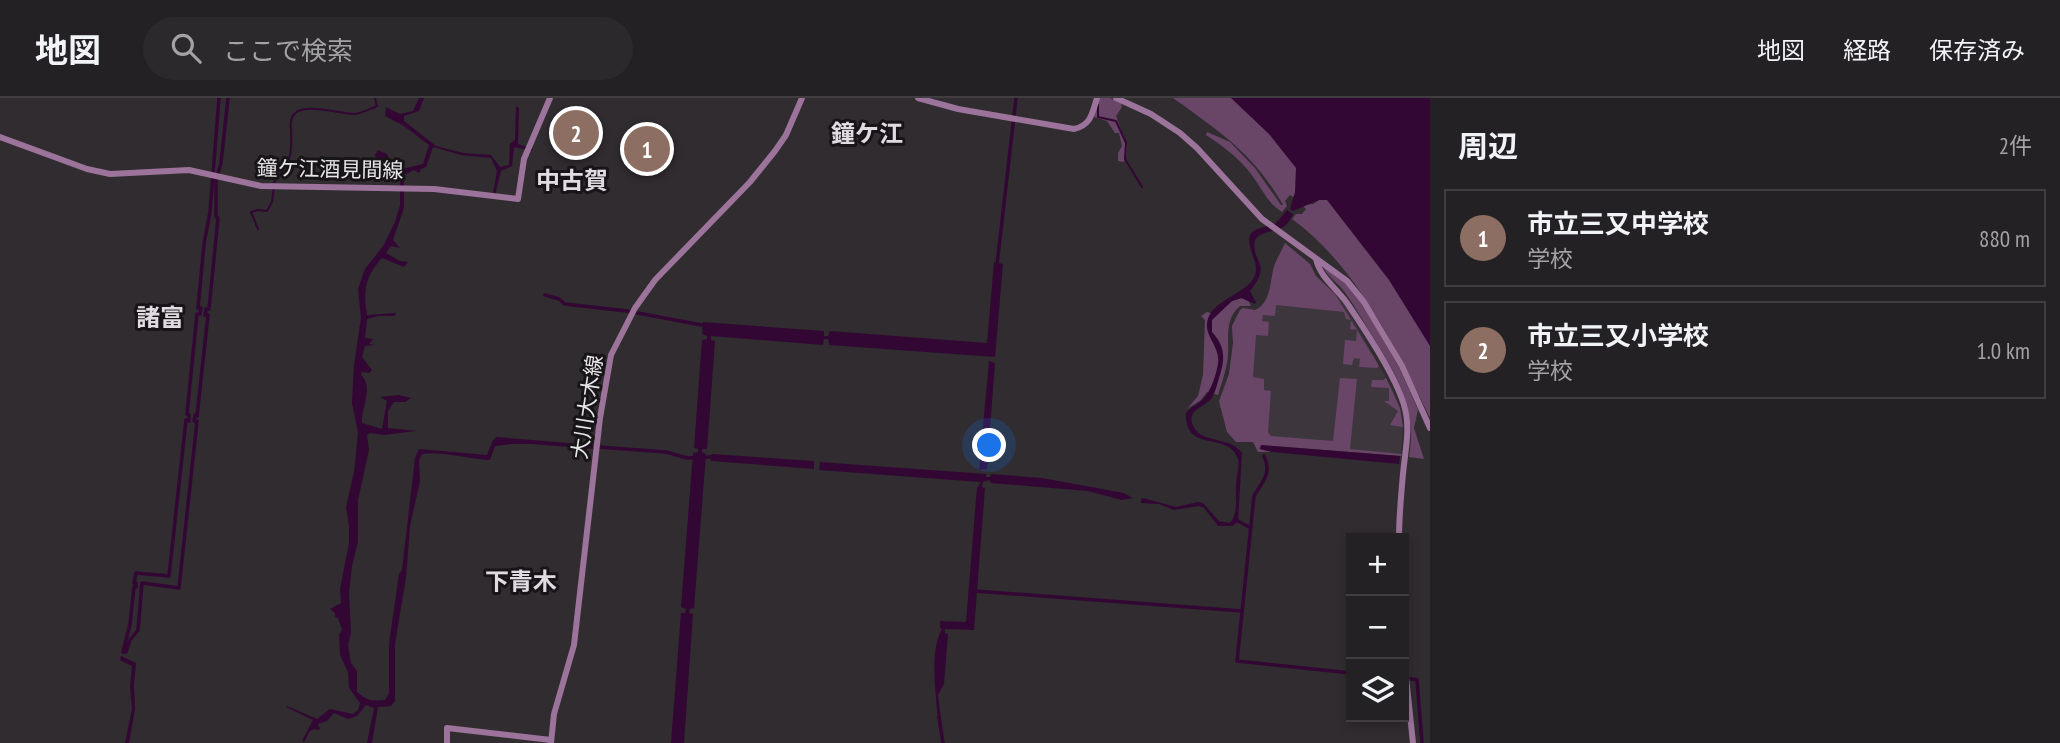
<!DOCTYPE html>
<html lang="ja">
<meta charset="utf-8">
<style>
body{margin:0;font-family:"PT Sans Narrow","Noto Sans JP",sans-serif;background:#2c292c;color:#f1f3f6}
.controls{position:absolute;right:21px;bottom:21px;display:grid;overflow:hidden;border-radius:0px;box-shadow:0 4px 10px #0003}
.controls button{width:63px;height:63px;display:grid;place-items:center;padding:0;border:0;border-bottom:2px solid #413e41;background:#242124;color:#f1f3f6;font:35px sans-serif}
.you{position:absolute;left:990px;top:348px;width:24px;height:24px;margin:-18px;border:5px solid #fff;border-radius:50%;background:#1a73e8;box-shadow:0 0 0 10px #1a73e833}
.badge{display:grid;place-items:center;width:46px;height:46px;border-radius:50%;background:#0b8043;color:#fff;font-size:23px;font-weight:700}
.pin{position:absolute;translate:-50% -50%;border:4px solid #fff;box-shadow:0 2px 7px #0006}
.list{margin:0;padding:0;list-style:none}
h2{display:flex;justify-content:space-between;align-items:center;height:91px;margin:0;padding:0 28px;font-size:30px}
h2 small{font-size:23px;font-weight:400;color:#a3a3a6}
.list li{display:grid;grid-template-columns:46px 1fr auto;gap:21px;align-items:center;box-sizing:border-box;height:98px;margin:0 14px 14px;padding:0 14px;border:2px solid #413e41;border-radius:0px}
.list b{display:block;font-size:26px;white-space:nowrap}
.list p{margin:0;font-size:23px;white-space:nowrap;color:#a3a3a6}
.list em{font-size:23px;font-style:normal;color:#a3a3a6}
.icon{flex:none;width:38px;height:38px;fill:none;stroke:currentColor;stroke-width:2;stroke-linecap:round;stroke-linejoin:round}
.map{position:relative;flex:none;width:1430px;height:645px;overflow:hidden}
header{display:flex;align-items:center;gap:42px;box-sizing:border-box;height:98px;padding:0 35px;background:#242124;border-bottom:2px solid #413e41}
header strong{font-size:33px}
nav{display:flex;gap:38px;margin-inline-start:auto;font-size:24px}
.search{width:490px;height:63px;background:#2c292c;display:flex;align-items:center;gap:18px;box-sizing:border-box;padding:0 24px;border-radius:38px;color:#a3a3a6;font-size:26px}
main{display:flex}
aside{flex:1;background:#242124}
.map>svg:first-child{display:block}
.built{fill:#3e363d}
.green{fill:#694568}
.water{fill:#330733}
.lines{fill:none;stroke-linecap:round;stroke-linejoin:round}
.stream{stroke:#330733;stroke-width:2}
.canal{stroke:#330733;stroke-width:3.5}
.major{stroke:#9c739a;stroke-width:6}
.labels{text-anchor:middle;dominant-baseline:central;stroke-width:6;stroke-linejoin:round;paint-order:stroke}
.street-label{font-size:21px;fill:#e8e5e8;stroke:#171517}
.quarter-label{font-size:24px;font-weight:bold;fill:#e0dbe0;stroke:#171517}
</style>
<header>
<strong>地図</strong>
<div class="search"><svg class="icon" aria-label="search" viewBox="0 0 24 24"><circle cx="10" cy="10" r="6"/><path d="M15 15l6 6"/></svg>ここで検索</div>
<nav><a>地図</a><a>経路</a><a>保存済み</a></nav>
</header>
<main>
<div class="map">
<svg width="1430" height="645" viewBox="0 0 1430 645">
<rect width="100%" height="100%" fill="#302c30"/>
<path class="built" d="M1285,145l25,21 6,12 19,18 11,13 47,83 7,18 3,19 -2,28 -148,-13 -34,-36 10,-32 4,-31 -1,-17 8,-16 3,-2 12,2 8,-6 9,-20 1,-15z"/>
<path class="green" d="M1098,0h12l11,5 1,4 -6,9 11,30 -1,13 -3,3 -5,-1v-8l4,-7 -3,-13h-4l-8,-12 -13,-4z
M1173,0h77l68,73 -25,26 -3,-2 -5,6 2,5 -5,6c-15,-9 -20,-24 -31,-38 -12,-16 -28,-28 -45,-39l1,-3 23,10 25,26 26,37h2c-29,-51 -64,-74 -110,-107z
M1330,95l100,119v106c-33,-68 -75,-154 -138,-199l4,-5h6l4,-5 -4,-4 11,-1z
M1285,145l25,21 6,12 19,18 44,72 -2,2 -18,-1 1,-8 -6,-1 -2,7 -9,-1 2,-24 11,1 1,-11 -7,-1 1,-9 -5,-1 -2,-7 -68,-7 -1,11 -12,-1 -1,6 7,1 -1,14 -12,-1 -3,42 11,2v11l7,1 -3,41 3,4 62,5 7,-63 17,1 -7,70 52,5 -1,2 -128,-10h-12l-1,3 12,3h-14l-5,-10h-17l-9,-10 -8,-31 10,-27 4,-31 -1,-17 8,-16 3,-2 12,2c15,-6 15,-26 18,-40 2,-9 8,-18 12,-27z
M1322,167l18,13 18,18 42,73 18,41 -4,18 10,31 -15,-2c8,-48 -10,-77 -34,-117 -10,-15 -18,-31 -29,-46 -7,-11 -19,-17 -24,-29z
M1242,200l6,2 3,6h-11c-18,15 -9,37 -13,57 -2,11 -6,22 -9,32l-11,-3 -6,8 -14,9 11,-13 5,-21 2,-55 -4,-4 6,-4 9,3 16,-14z
M1386,280l14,30 3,19 -13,-2 8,-14 -14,-10h5v-13l-18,-1 1,-7h11z"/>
<path class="water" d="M419,0h5l-5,13 -15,5v5l32,25 27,7 28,2 9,12 9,-2 1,-21 5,-4 1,-34 3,2 -1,36 15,5 -1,2 -18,-4 -2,19 -11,5 -6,24 -2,-2 4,-22 -6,-13 -30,-3 -28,-8 -7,20 -5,2 -2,4 -5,-3 -10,5v33l-11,32 7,8 -9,-2 -5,7 14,8 8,1 -4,5 -22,-9c-17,19 -19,32 -15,57l29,-2 -1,3h-17l-11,3 -2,19 8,1 -4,5 6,1 -10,1 -3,11 10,13 -3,3 -7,-1 -1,3c13,12 0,33 1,48l20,6 5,-28 -7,-4 19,-2 12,3 -6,4h-11l-6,9v17l28,3 -32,4 -14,-2 -3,2 2,15 -11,50v42l-6,24 -3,27 2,40 -3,12 3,18 6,8v21c10,8 15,10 28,8l4,-7v-49l10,-70 3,-4 13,-112 4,-9 68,6 6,-15 4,-3 96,8v4l-60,-5h-21l-17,2 -5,14c-21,-1 -50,-9 -68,-6l-3,7 1,20 -10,45 -4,52 -11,66v57l-4,5 -13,1 -6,36h-5l7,-35 -8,-3 -9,11 -9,3 -14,-6 -7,8 -9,3 2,5 -2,1 -4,-1 -4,2 -6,11 -2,-1 11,-21 -27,-13 1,-1 30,13 13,-10 23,5 5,-4 2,-7 -11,-15 -1,-16 -8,-17 -1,-20 3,-5 -4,-12 -3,-1v-4l-5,-4 11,-6 -1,-14 9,-46v-17l-3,-19 8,-35 4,-39 -6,-30 2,-38 7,-47 -3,-29 7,-20 18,-23 12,-24 5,-17v-30l-16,-9 -1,-5 -6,-1 -2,-5 3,-5 9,4 5,12 10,3 21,-5 6,-19 -25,-19 -19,-10 1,-9 14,7 13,-3z
M1231,0h199v248l-41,-66 -62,-80h-8l-26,11 -3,-2 5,-17 1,-24 -27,-34z
M1287,112l6,4c-10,24 -25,11 -38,26 -4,24 18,22 -5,51l6,11 -1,2 -14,-6 -9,3 -20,19v12c14,15 13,28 7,46 -2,7 -4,15 -8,21 -7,8 -23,11 -19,24 6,22 38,12 50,30l-4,69 -6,4h-14l-14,-18 -5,-2 -25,4 -15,-6 -18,-1v-4l2,-1 33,9 22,-5 5,1 16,18 11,2c9,-11 5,-24 6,-37 0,-9 4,-19 2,-27 -8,-28 -54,-5 -52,-46 5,-7 12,-8 17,-14 8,-8 13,-24 15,-35 3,-21 -19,-29 -8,-50 10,-16 40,-23 45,-39 5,-15 -11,-27 -4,-42l6,-4 18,-5z
M994,164l9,2 -8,93 -166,-12 -1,-6h-4l-1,6 -112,-9v4l4,1 -8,108h-5v3l4,2 -12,154 -4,1 -1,4 4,1 -9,129h-13l10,-130h4l1,-4 -5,-2 12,-154 5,-1v-3l-4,-1 8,-108 5,-1v-3l-5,-2 1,-12 121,9v5h4l2,-5 157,12z
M989,263l6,2 -8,106 -8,1z
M1261,347l139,11 -1,8 -127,-12 -12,-3z
M712,356l102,7v8l-103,-8 -1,-5z
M820,364l166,12v3h4l1,-3 51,4 82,15 9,5 -12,2 -33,-9 -97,-8 -2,-3 -6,2 -1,5 3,1 -11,142 -29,-1v4l3,1 -4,50 -6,11 3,24 -3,1c-2,-26 -9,-69 4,-91l-2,-1v-7l26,1 11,-135 2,-1 1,-4 -161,-12z
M121,558l15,7 -2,22 1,24 -6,34h-4l7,-34 -2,-23 2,-20 -12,-6z"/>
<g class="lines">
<path class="stream" d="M1098,7v12l18,4 10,22 -1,16 17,28
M258,131l-7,-17 7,-2 9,1 5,-9 3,-24c17,-13 17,-29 16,-49 -4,-31 35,-18 61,-15 7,1 18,-5 25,-8l-2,-8"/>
<path class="canal" d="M219,0l-9,114 -6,32 -6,64h3l-1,6h-3l-10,100 2,1v6l-3,-1 -17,156 -33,-3 -2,10h2v4h-2l-4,37 -7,28h3l4,-12 8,-10 4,-47 37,5 18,-167h-3l1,-6 2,1 11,-101h-3l1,-6h3l9,-91 -2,-1v-37l5,-17 7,-65
M997,167l19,-167
M545,197l14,4 6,5 62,7 80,15
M598,349l68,5 21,6 24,-1
M1264,358c8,17 -1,25 -10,40l-17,165 114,12
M1236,422l15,8
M975,493l267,20
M1406,580l11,2 5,63
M939,619l4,26"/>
<path class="major" d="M918,0l40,11 116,20c17,-4 18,-15 23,-31
M1116,0l35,16 29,19 17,15 65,71 85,62 17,21 38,64 28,62
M0,39l87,32 23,5 79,-4 72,16 173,3 84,10 6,-40 26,-61
M1316,161c4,19 23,31 33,47 18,27 46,69 55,99 7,23 1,46 -1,69 -2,22 -4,43 -4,64
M1404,560l9,85
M447,645v-15l104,12
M551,645l3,-29 20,-69 26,-227 11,-63 24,-47 20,-28 95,-98 25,-31 11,-16 16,-37"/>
</g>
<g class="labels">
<g class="street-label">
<text transform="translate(330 71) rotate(1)">鐘ケ江酒見間線</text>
<text transform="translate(587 309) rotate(-81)">大川大木線</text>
</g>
<g class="quarter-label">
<text x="867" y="35">鐘ケ江</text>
<text x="572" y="82">中古賀</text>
<text x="160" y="219">諸富</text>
<text x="521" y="483">下青木</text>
</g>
</g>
</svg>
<div class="controls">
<button>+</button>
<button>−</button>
<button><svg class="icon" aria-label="layers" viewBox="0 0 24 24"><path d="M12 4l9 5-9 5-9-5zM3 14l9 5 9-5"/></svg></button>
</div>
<div class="you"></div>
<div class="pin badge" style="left:647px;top:51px;background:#8d6e63">1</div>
<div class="pin badge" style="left:576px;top:35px;background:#8d6e63">2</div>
</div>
<aside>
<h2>周辺<small>2件</small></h2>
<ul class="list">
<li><span class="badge" style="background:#8d6e63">1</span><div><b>市立三又中学校</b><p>学校</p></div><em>880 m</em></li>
<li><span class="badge" style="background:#8d6e63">2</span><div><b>市立三又小学校</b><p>学校</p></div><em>1.0 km</em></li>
</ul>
</aside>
</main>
